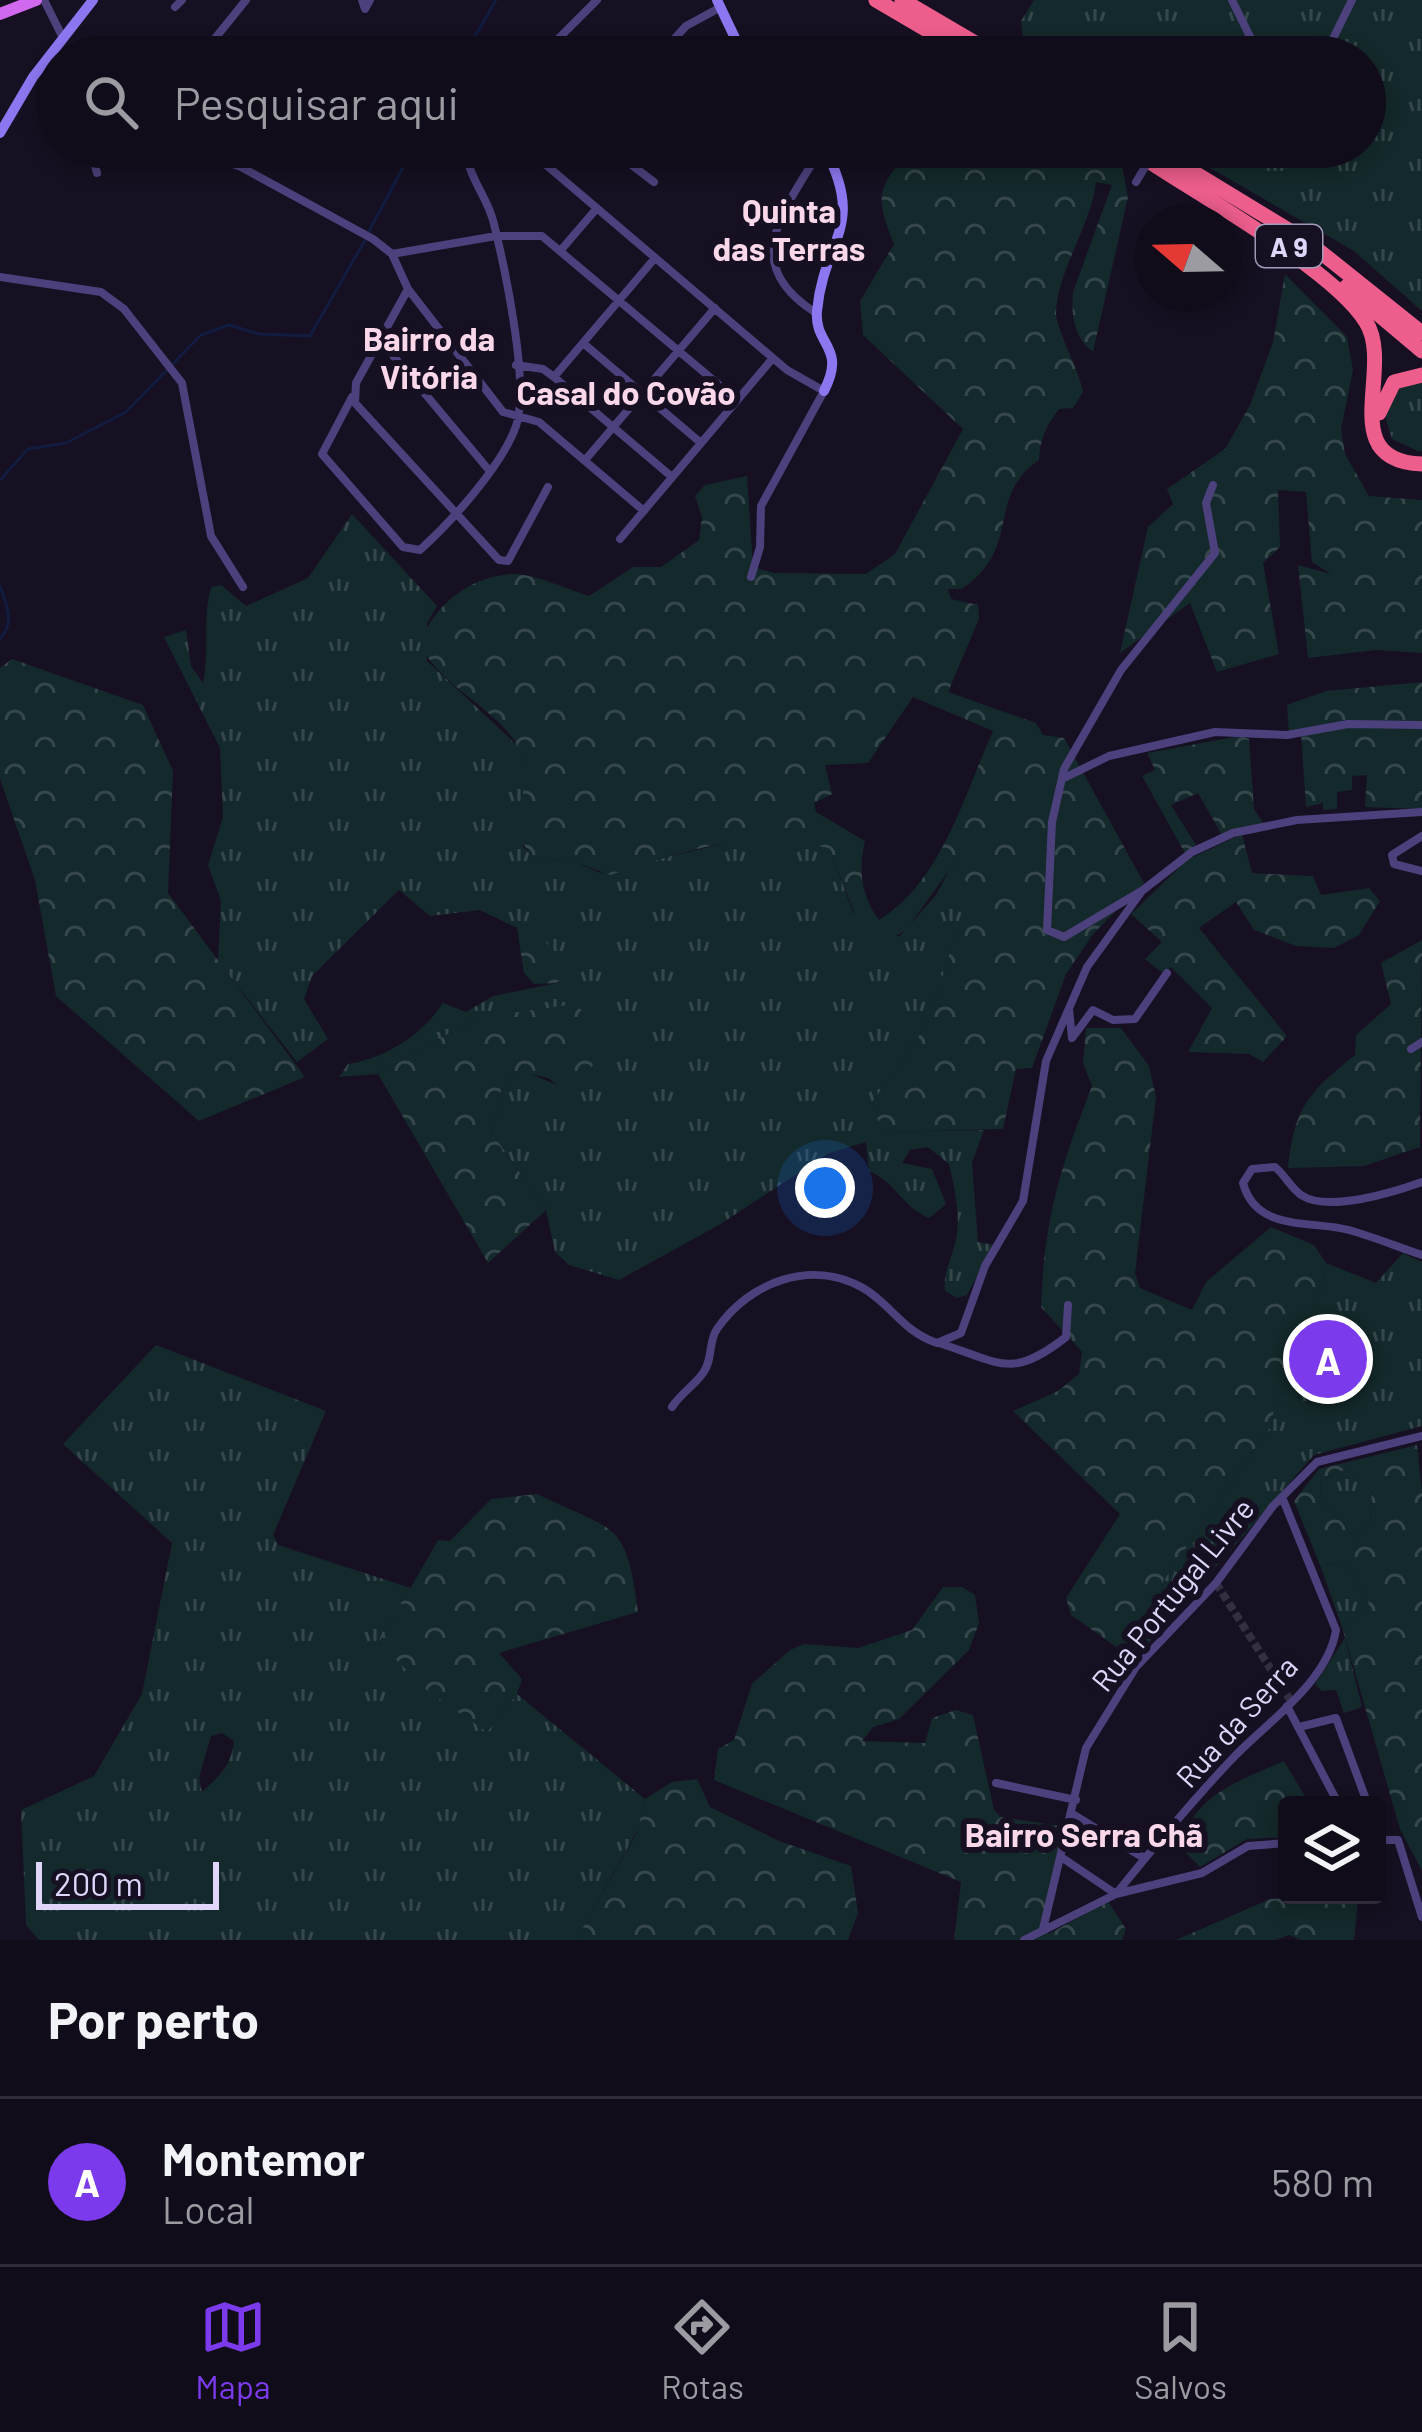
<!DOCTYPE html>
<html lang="pt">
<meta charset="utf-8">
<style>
body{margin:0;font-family:Barlow,sans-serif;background:#191523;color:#f1f3f6}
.controls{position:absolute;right:36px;bottom:36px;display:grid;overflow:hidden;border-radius:12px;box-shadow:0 6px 18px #0003}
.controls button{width:108px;height:108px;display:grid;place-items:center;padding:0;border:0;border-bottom:3px solid #302c39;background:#100c1a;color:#f1f3f6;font:60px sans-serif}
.compass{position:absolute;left:1134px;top:204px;width:108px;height:108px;border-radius:50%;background:#100c1a;box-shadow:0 6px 18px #0003;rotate:290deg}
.scale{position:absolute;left:36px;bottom:30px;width:183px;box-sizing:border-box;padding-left:12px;border:6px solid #e0d6fa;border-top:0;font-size:33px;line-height:42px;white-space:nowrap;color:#e0d6fa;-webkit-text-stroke:9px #161022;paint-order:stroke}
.you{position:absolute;left:825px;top:1188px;width:42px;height:42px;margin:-30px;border:9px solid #fff;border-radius:50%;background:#1a73e8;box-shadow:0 0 0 18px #1a73e833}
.badge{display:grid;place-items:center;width:78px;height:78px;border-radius:50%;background:#7c3aed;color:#fff;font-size:39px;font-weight:700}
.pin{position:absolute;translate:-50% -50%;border:6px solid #fff;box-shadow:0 3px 12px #0006}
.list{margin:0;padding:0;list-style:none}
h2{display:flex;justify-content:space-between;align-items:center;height:156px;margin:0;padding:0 48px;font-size:51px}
h2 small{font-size:39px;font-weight:400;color:#9c9ba2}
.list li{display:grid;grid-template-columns:78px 1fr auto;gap:36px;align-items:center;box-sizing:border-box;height:168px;padding:0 48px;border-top:3px solid #302c39}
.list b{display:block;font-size:45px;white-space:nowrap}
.list p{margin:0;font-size:39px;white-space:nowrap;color:#9c9ba2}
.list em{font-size:39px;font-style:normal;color:#9c9ba2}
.icon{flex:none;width:66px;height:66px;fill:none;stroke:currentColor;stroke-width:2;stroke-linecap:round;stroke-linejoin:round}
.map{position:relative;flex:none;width:1422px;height:1940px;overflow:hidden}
.search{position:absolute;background:#100c1a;box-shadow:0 6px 18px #0003;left:36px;right:36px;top:36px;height:132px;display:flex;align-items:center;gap:30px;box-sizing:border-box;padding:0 42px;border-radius:66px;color:#9c9ba2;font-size:45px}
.sheet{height:324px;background:#100c1a}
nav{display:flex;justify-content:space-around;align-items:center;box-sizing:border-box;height:168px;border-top:3px solid #302c39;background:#100c1a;font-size:33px;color:#9c9ba2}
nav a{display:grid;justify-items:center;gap:6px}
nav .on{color:#7c3aed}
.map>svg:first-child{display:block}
.grass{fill:url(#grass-tufts);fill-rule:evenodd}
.forest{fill:url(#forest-crowns);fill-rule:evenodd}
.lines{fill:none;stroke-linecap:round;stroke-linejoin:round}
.stream{stroke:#111c40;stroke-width:3}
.street-tunnel{stroke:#342e42;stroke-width:8;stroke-dasharray:8 4;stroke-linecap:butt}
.street{stroke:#4c417c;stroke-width:8}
.secondary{stroke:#8d77f0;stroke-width:10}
.primary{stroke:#d169ee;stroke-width:12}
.highway{stroke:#ed5e8d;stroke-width:15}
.street-bridge{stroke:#4c417c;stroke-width:8}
.labels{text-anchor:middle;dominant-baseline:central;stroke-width:12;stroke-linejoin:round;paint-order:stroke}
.shield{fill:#161022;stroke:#a39bb9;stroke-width:3}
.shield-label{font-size:27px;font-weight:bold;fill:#e0d6fa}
.street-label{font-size:30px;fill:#e0d6fa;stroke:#161022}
.neighbourhood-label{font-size:33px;font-weight:bold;fill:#fbd8e9;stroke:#161022}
</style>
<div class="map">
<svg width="1422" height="1940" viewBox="0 0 1422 1940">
<defs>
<pattern id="grass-tufts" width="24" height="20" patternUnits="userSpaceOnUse" patternTransform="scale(3)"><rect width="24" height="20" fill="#14292b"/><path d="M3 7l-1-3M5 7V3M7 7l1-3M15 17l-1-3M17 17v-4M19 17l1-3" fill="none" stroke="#36474b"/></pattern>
<pattern id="forest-crowns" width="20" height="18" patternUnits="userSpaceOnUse" patternTransform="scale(3)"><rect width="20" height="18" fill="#14292b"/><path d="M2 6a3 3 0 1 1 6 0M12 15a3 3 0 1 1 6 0" fill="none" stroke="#36474b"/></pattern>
</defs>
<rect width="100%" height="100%" fill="#161022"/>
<path class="grass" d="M1034,0h388v311l-68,-60 -180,-104h191v-90h-318l-24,-17 -2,-19z
M1422,381v70h-4l-26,-12 -8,-27 12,-23z
M352,514l85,92 -10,17v38l92,86 7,33 -3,66 11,13 41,3 25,11 151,-36 50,2 29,10 23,64 46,24 37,-42 18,-34 17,26 -43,136 -56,80 11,29 101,-2 -12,33 6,79 16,3 -27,50 -10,3 -12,-7c-2,-23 9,-35 12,-57 3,-24 -3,-47 -8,-70l-21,-17 -18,3 -8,13 30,6 14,35 -17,14c-28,-12 -32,-35 -60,-47l-3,-29 -37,11 -110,72 -100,55 -50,-15 -14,-13 -9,-42 -54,-77 9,-43 12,-16 13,-2 31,13 -81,-67 -98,56 -39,3 9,-13c38,-6 74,-29 95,-61l23,9 27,-16 64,-13 -29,-59 -11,4 -37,-18 -50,6 -31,-26 -87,86 -8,23 24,40 -31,23 -79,-101 3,-60 -13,-36 15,-48 -3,-69 -56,-111 22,-7 5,36 12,17c7,-34 -1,-62 8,-96l10,-2 25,21 62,-28z
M1403,1253l19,9v164l-108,29 -159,182 8,-56 108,-155 4,-22 32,-49 19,-92 50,20z
M156,1345l170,66 -53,124 5,10 133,43 -32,55 108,89 30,-38 128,105 -7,30 -62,111h-537l-13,-15 -5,-115 73,-34 48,-82 30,-151 -109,-99zM222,1733l12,8c-3,28 -17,36 -32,51l-3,-14 12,-42z
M1344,1470l28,18 -2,35 -16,15 -34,-43 1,-15z
M1346,1564l23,39 -27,24 -22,-62z
M1345,1638l17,69 -18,6 -8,-23 -14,1 -7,-7z"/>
<path class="forest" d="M914,147h178l30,19 6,31 -35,155c-19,-15 -22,-36 -20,-60l39,-107 -16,-3c-5,44 -37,85 -40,129 -1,17 23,58 27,81l-10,16 -14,1c-13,17 -19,30 -20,51 -54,37 -16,87 -77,129h-14l3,10 27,6 1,14 -31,73 88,31 7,12 21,3 80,145 -51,51 -27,40 -34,94 -16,1 -13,60 -121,3 -10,-29 56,-80 42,-135 -15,-26 -49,68 -19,11 -28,-15 -29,-77c-75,-24 -148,3 -220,26l-35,-13 -41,-3 -15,-21c0,-30 10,-55 1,-85 -11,-39 -83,-66 -100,-110 13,-37 51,-69 95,-69 22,1 52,15 74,22l44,-29h28l38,-27 3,-23 -7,-21 10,-11 42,-9 6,91 21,6 92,1 29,-20 68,-125 -100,-94 -3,-34 34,-57c-21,-51 -16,-57 20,-97zM913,697l80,34c-29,64 -51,150 -114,189 -18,-25 -21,-49 -14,-79l-49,-29 -2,-9 18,-9 -7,-29 43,-2z
M1285,274l62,63 6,33 -12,59 4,25 24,42 53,4v153l-46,-3 -68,8 -10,-93 33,9 -19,-12 -6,-70 -28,-2 2,57 -17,16 16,91 -62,18 -27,-69 -70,50 28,-126 25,-23 -6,-15 58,-40 25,-44 23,-63z
M12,659l131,46 30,66 -5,122 137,184 -106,44 -143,-125 -21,-116 -35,-101v-111z
M1422,682v127l-57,-2 2,-32 -15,1v14l-15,2v17l-14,1v-7l-17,4 -5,-74h-12l-2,-28 39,-14z
M1240,736l9,3 5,70 9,14 -41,12 -24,-42 -27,12 26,42 -11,8 -44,-79 13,-6 -8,-17z
M1242,834l10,39 61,3 8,19 48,-7 11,13 -21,34 -25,13 -38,-2 -42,-16 -18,-28 -37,26 88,108 -24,26 -14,-8 -61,-2 24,-44 -41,-41 -7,7 -19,-15 17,-17 -31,-28 56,-54z
M528,924l35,36 2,16 -9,7 -22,1 -10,-11 -7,-45z
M1422,940l-2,207 -56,19 -76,2c7,-62 20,-75 67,-113l1,-20 35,-31 -10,-41z
M575,1004l31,30 -23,53c-23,-2 -47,-17 -70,-13l-12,16 -9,43 54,77 -58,53 -110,-189 98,-56z
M1086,1028h35l28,38 7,31 -21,176 5,15 52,22 14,-28 65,-55 43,18 12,18 -19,92 -32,49 -4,22 -108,155 -8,56 -23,21 -61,-43 -5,-17 54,-84 -107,-103 45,-20 21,-17 3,-22 -41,-45c3,-88 19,-139 51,-221l-9,-23z
M1417,1445l5,46v380l-22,-42 -58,-202 27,-24 -23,-39 -26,1 -26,-64 25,-32zM1344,1470l28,19 -2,34 -16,15 -34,-43 1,-15z
M537,1494c80,39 89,25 101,118l-139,41 23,26 -5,15 -30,38 -57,-39 -51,-50 59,-103 12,1 41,-42z
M943,1587h19l13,8 4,28 -10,27 -70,69 -26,8 -11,14 63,2 7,-25 24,-8 17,5 21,95 7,7 65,10 -23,91 6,16 59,-33 18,28 -4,11h-168l7,-58 -247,-102 4,-31 16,-9 18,-56 38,-34 14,-6 54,4 54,-18z
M1284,1761l26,44h-23v32l-40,2 -47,28 -17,-17c3,-53 59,-70 101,-89z
M697,1779l13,28 69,34 72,25 7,47 -10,27h-272l61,-108 8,-33 27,-17z
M1340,1896l18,5 -4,39h-53l-12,-5 -14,5h-99l94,-41z"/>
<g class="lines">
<path class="stream" d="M463,57l33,-57
M369,231l45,-84
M0,480l28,-31 38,-6 60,-31 75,-77 28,-10 30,9 51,2 55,-96
M0,586c7,20 15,36 0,53"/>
<path class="street-tunnel" d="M1216,1583l75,118"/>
<path class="street" d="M44,0l19,38
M362,0l3,9 5,-9
M1232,0l28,57
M175,7l7,-7
M51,54l6,13
M200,57l46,-57
M540,57l57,-57
M658,57l28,-31 35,-19
M1324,57l28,-57
M90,147l7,26
M186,147l55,20 132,72 19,15 16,35 95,123 36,10 105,89
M503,147l8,5 6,-5
M525,147l262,223 37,21 -63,115 -1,41 -9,30
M608,147l46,35
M561,250l36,-42
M392,254l104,-18h46l195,164
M0,277l101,15 23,17 58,74 29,153 32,51
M408,289l-52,94 -1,20 144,157 9,1 40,-74
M816,313c-80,-51 -30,-104 6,-166
M380,340l108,129
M583,343l118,100
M516,365l27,4 11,8 118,100
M554,377l101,-119
M352,397l-30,57 81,93 17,3c31,-28 82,-84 96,-124 14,-41 -11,-157 -22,-202 -6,-28 -27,-46 -28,-77
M586,459l129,-151
M1213,485l-7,18 9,50 -94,117 -57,99 -12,53 -5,108 17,7 79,-47 49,-38 41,-19 64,-13 125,-8
M620,539l153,-181
M1062,779l47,-23 106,-24 72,3 61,-11 74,1
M1422,836l-30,19 2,9 28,7
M1069,1009l3,29 21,-28 20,10 22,-1 32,-46
M1411,1049l11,-7
M1422,1182c-28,10 -94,31 -121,13 -11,-8 -16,-20 -26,-28l-23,2 -9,14c13,49 67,37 106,47 25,7 49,17 73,25
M939,1343c62,20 72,37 127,-6l2,-32
M672,1407c9,-14 22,-21 31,-34 10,-13 5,-31 14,-44 33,-48 95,-70 146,-41 28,16 40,44 74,55l24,-10 24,-67 38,-65 23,-140 41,-94 55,-76
M1287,1706l52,99
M1299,1727l37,-9 32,87
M996,1783l80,17
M1074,1815l70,43
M1377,1840h21l24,77
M1064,1859l52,35c37,-46 75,-92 116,-135 34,-36 96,-77 104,-129l-54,-133
M1043,1929l43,-181 50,-81 80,-84 57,-77 44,-44 105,-26
M1024,1940l92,-46 86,-21 46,-27 39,-3"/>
<path class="secondary" d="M717,0l27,57
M0,133l33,-56 60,-77
M824,391c23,-45 -10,-45 -7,-80 7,-74 50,-83 7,-164"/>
<path class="primary" d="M0,14l36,-14"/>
<path class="highway" d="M876,0l97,57
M902,0l97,57
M1126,147l24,14
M1152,147l156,95 114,91
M1144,158c55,37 190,112 222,164 29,46 -32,139 56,142
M1346,287l76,64
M1379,413l15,-31 28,-7"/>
<path class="street-bridge" d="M1136,182l21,-35"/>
</g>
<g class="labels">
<rect class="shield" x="1256" y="225" width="66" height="42" rx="9"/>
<g class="shield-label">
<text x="1289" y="246">A 9</text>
</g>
<g class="street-label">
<text transform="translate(1172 1594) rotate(-51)">Rua Portugal Livre</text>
<text transform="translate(1236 1721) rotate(-48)">Rua da Serra</text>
</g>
<g class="neighbourhood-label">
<text x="789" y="210">Quinta<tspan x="789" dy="38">das Terras</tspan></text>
<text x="429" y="338">Bairro da<tspan x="429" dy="38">Vitória</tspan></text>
<text x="626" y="392">Casal do Covão</text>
<text x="1084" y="1834">Bairro Serra Chã</text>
</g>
</g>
</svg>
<div class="controls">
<button><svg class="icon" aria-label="layers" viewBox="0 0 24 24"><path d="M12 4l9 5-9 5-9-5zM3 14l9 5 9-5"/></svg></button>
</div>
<svg class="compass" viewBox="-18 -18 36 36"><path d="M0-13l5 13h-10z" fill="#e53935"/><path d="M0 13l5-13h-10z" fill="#9c9ba2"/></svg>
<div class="scale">200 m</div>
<div class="you"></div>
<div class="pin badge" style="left:1328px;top:1359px">A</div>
<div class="search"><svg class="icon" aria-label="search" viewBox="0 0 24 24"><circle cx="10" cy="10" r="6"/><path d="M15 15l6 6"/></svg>Pesquisar aqui</div>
</div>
<section class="sheet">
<h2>Por perto<small></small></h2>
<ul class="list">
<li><span class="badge">A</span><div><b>Montemor</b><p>Local</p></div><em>580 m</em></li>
</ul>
</section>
<nav>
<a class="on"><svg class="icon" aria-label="map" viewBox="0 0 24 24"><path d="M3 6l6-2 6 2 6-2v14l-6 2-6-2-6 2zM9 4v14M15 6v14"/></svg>Mapa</a>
<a><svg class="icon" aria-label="directions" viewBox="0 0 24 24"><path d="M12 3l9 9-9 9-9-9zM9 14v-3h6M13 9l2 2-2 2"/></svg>Rotas</a>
<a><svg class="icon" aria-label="saved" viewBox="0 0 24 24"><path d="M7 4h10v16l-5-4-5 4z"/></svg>Salvos</a>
</nav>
